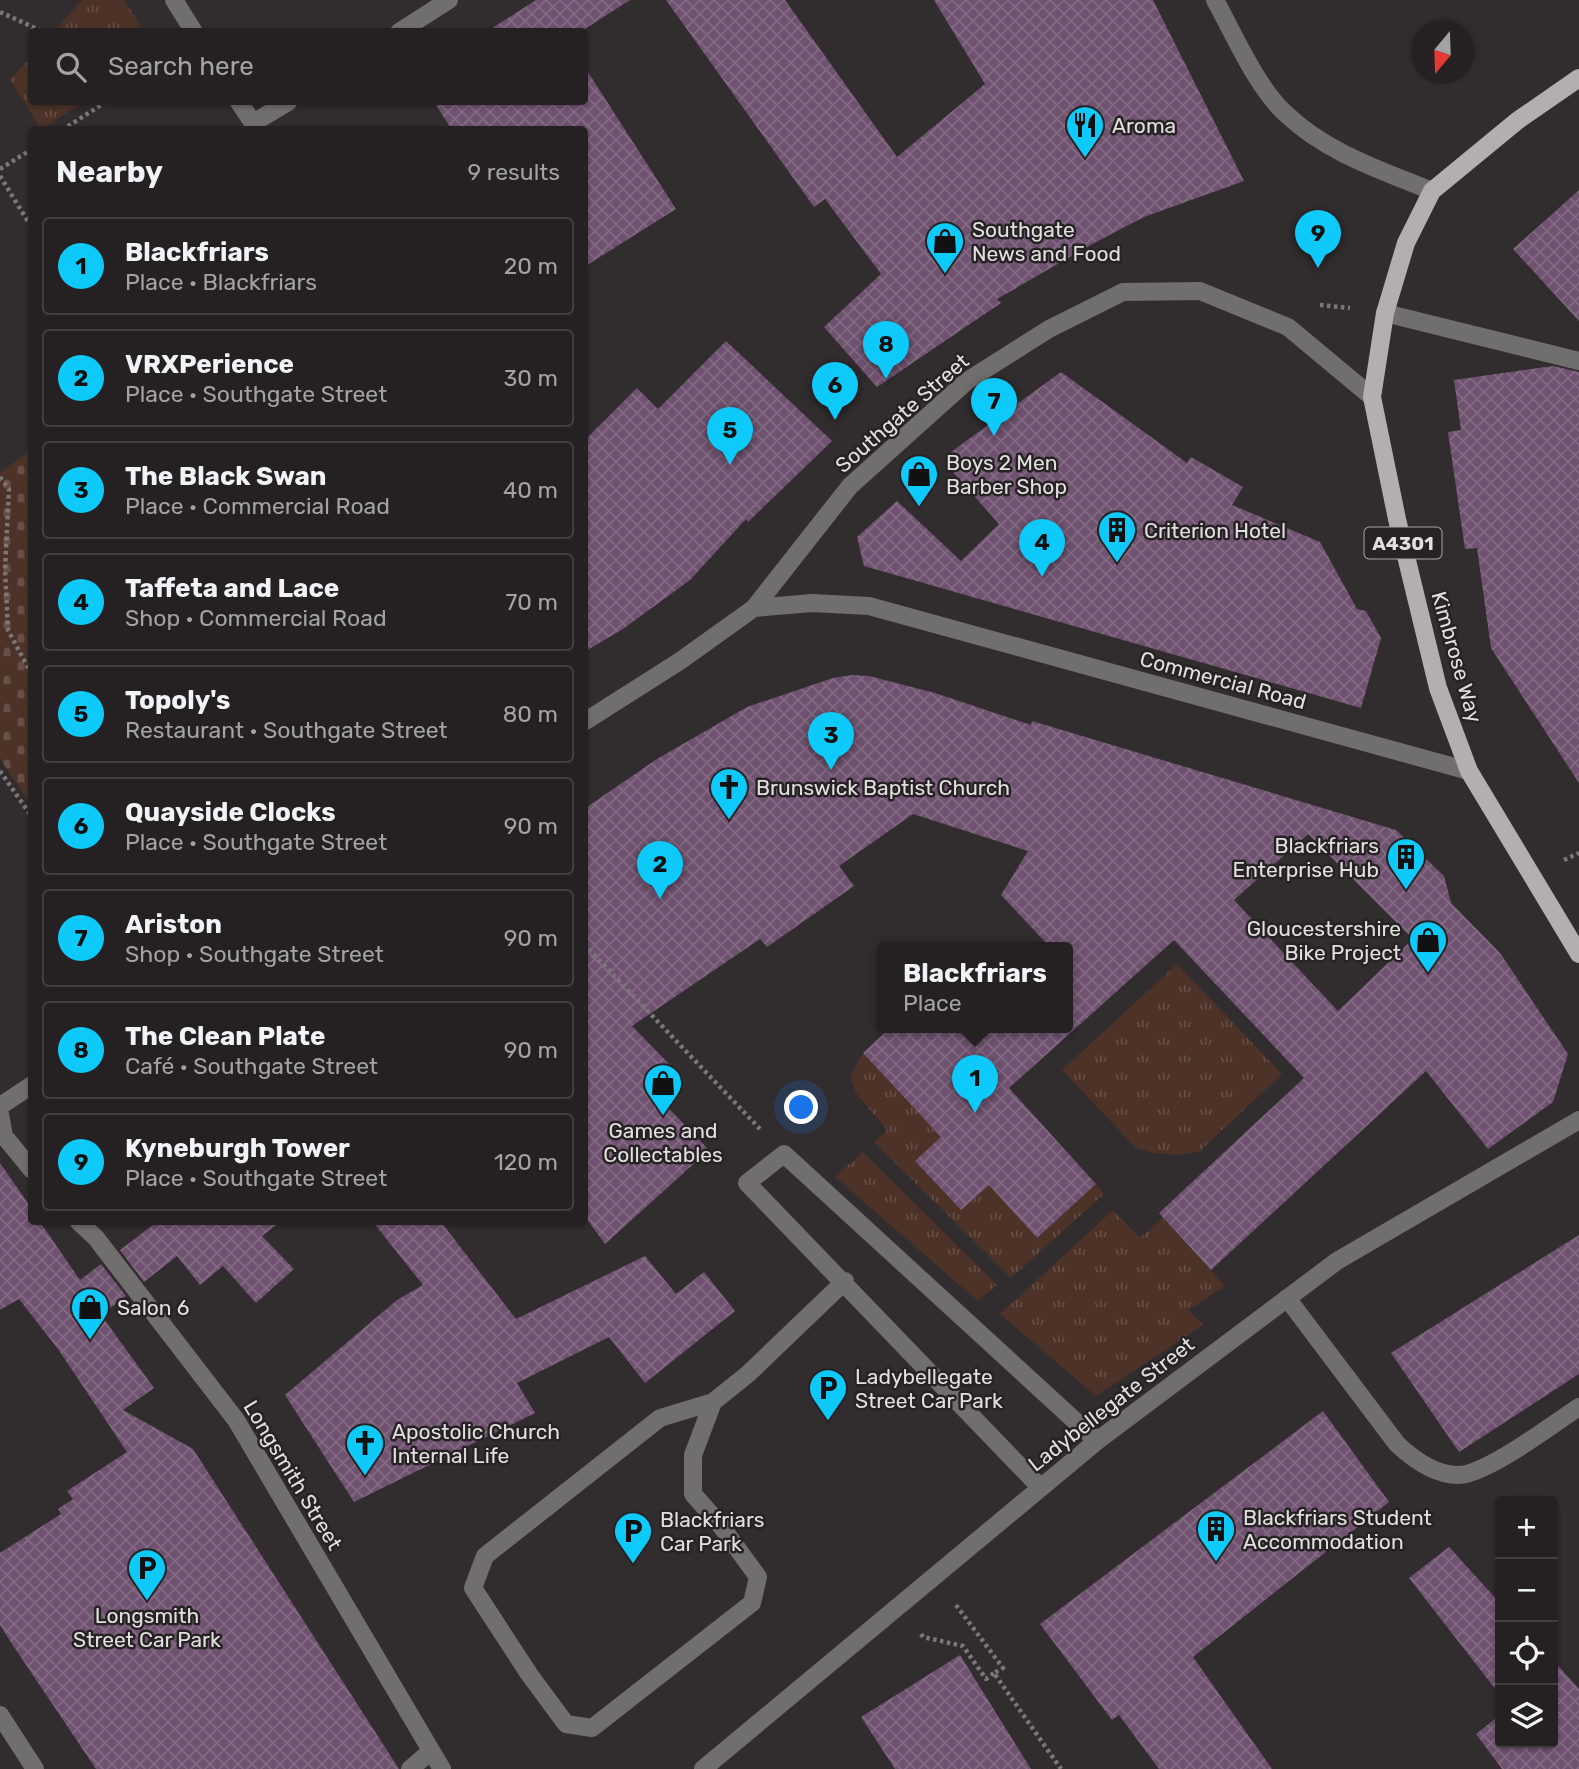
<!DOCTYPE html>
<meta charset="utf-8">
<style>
body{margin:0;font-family:Rubik,sans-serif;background:#312e2f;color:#f1f3f6}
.controls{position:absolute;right:21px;bottom:21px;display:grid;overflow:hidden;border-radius:7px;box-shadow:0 2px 5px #0004}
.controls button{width:63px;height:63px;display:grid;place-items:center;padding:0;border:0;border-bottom:2px solid #423e40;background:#252122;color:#f1f3f6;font:35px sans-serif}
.compass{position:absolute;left:1411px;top:21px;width:63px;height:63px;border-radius:50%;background:#252122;box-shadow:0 2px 5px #0004;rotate:199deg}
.you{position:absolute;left:802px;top:1108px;width:24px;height:24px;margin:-18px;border:5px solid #fff;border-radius:50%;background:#1a73e8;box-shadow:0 0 0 10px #1a73e833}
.badge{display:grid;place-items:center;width:46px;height:46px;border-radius:50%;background:#0ecafa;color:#111;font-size:23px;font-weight:700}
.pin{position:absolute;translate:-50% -58px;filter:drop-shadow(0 2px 4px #0008)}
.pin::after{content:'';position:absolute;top:37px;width:24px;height:21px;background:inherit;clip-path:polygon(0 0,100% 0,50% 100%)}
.popup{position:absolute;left:877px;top:942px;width:196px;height:91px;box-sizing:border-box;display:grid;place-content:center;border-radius:7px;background:#252122;filter:drop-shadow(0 2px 5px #0005);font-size:23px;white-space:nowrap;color:#a3a3a5}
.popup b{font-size:26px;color:#f1f3f6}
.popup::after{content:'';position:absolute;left:50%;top:100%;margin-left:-14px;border:14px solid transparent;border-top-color:#252122}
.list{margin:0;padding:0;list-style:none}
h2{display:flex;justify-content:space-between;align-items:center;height:91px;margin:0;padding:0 28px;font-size:30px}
h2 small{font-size:23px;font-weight:400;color:#a3a3a5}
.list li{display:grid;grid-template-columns:46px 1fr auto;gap:21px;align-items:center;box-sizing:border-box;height:98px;margin:0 14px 14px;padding:0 14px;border:2px solid #423e40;border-radius:7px}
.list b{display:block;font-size:26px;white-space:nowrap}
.list p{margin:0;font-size:23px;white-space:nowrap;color:#a3a3a5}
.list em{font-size:23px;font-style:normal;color:#a3a3a5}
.icon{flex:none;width:38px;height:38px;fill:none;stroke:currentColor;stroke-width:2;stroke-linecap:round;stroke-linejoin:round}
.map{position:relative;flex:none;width:1579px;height:1769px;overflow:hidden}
.search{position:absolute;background:#252122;box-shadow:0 2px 5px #0004;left:28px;top:28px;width:560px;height:77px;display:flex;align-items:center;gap:18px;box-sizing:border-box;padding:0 24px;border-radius:7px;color:#a3a3a5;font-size:26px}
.panel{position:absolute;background:#252122;box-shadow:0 2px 5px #0004;left:28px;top:126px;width:560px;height:1099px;border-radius:7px}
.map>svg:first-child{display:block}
.grass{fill:url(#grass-tufts)}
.cemetery{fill:url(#cemetery-stones)}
.building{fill:url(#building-cross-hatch);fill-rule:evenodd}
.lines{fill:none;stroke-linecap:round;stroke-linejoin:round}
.path{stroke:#7b7778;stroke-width:4.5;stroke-dasharray:3.5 3.5;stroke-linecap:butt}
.minor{stroke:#716e6e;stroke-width:18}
.major{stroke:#b4aeae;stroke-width:18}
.labels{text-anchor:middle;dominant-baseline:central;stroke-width:5;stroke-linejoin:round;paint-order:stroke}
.shield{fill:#272224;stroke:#aaa6a8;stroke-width:2}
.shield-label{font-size:19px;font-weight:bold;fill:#e2dfe0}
.poi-label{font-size:21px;fill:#e2dfe0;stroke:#272224;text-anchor:start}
.street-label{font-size:21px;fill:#e2dfe0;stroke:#272224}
</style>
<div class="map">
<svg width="1579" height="1769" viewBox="0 0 1579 1769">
<defs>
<pattern id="grass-tufts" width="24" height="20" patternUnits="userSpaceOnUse" patternTransform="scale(1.75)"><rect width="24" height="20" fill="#4c3227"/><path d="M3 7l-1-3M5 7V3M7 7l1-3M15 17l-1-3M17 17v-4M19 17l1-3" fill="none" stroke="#664f46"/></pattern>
<pattern id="cemetery-stones" width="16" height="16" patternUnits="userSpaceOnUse" patternTransform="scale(1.75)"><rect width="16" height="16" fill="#4c3227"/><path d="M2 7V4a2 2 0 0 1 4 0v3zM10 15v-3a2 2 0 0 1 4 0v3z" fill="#664f46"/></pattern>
<pattern id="building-cross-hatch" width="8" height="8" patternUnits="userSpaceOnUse" patternTransform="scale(1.75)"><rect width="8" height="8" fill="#6f526f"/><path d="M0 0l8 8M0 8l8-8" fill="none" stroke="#836a83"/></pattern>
</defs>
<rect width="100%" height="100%" fill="#312c2e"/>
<path class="grass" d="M82,0h42l20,31 -79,1 -8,-4z
M31,57l1,45h52l-43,27 -31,-49z
M1177,964l105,110 -82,77 -21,4 -25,-2 -18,-5 -74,-78z
M863,1053l78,84 -26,24 46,49 28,-25 48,53 59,-54 8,10 -93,84 -137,-136 13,-12 -31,-37 -6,-17z
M863,1152l134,133 -19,16 -143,-124z
M1113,1210l27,28 23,-20 62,68 -36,24 14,15 -107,71 -96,-82z"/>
<path class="cemetery" d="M31,451v354l-31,-46v-287z"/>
<path class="building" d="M536,0h94l-50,32h-94z
M666,0h119l112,157 88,-73 -51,-84h219l91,181 -100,36 -48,25 -99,57 4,4 -124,84 -53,-60 57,-53 -56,-75 -11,8z
M584,66l92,143 -92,58v-137h-132l-18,-28h150z
M1579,190v131l-66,-72z
M726,341l106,100 -84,81 -2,-3 -56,61 -67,49 -39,23v-211l53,-53 21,21z
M1553,366l26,6v411l-88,-135 -14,-100 -12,1 -17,-117 13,-2 -7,-50z
M1061,372l126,91 4,-6 52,30 -11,18 88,37 37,67 9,2 15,27 -20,70 -497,-142 -7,-29 40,-36 64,60 38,-37 -48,-54v-18z
M852,675l17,1 66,17 96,32 1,-4 364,109 48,46 7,27 49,50 68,101 -15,48 -65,47 -62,-78 -215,199 -52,-57 145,-135 -130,-138 -165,148 87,96 -59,54 -48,-53 -28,25 -46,-49 26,-24 -78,-84 28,-26h177v-80h-18l-49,-52 27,-44 -115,-37 -74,52 15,20 -87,61 -7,-8 -128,87 45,46 -25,19 57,59 -104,94 -21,-29v-406l73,-50 90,-52 86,-29zM1308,834l105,105 -75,72 -104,-111z
M0,1163l32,46v13h8l40,58 21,-16 25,32 -25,19 53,73 -31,22 70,39 206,320h-303l-84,-125 -12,-19v-72l61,-39 -3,-5 15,-10 -6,-8 60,-39 -69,-103 -39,-50 -19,11z
M150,1222h130l-18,14 32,33 -38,34 -33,-37 -23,19 -23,-29 -33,26 -24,-32 33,-25z
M373,1222h68l75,97 129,-63 31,38 28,-22 31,39 -90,72 -36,-46 -92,46 18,30 -181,89 -69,-107 112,-95 26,-15z
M1579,1235v139l-120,78 -68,-99z
M1323,1411l66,91 -196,155 79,112h-113l-40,-54 -7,5 -72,-96z
M1449,1547l51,56v92l-91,-117z
M960,1655l71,114h-136l-34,-52z
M1553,1660l26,29v80h-77l-26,-35 24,-19v28h53z"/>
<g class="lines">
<path class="path" d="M0,12l44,20
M62,130l44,-28
M0,169l32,-20
M0,176l32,52
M1320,305l30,3
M0,477l9,12 -4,80 3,61 24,45
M0,771l32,46
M1564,860l15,-7
M584,944l176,185
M956,1605l47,63 -9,5 67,96
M921,1634l2,3 40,9 23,33 8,-6"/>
<path class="minor" d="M174,0l20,32
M1215,0c19,34 42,88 71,114 41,39 95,56 146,77
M399,32l50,-32
M239,102l14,21 35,-21
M1385,313l194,48
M754,608l58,-5 57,3 600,165
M584,722l96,-61 74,-53 96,-122 117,-105 82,-52 74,-37 77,-1 88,36 84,70
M0,1106l32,-21
M0,1114l4,22 28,34
M79,1222l17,16 140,182 206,349
M1287,1298l110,146c16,15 37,31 61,31 28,0 95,-51 121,-68
M713,1402l-20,53v39l28,32 37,51 -6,26 -160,125 -26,-4 -37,-50 -56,-86 12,-32 175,-138 53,-16 35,-28 97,-93
M1040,1487l-293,-304 37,-29 313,287
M0,1715l35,54
M410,1769l21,-18
M703,1769l394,-328 240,-180 242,-141"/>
<path class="major" d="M1579,78l-62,43 -85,70 -26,52 -21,70 -13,84 25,122 41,169 31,83 110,183"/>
</g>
<defs>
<symbol id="restaurant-pin" viewBox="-11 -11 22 30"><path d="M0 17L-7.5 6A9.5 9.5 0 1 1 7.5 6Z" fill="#0ecafa" stroke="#272224"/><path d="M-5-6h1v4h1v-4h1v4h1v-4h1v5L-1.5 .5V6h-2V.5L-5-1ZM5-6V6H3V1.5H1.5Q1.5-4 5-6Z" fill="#111"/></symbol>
<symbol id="shop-pin" viewBox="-11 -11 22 30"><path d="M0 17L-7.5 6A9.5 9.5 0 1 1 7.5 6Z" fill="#0ecafa" stroke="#272224"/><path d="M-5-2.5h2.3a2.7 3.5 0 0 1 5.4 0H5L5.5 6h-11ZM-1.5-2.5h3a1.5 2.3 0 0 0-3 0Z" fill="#111"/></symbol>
<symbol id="building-pin" viewBox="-11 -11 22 30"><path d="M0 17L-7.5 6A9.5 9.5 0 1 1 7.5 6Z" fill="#0ecafa" stroke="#272224"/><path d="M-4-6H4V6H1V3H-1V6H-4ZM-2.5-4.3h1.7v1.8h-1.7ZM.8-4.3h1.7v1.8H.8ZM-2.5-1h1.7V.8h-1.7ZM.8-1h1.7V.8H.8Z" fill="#111"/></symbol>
<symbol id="church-pin" viewBox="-11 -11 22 30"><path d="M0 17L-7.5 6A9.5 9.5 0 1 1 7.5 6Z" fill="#0ecafa" stroke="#272224"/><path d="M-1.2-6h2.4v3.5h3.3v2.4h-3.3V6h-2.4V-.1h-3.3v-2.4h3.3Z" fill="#111"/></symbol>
<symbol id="parking-pin" viewBox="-11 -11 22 30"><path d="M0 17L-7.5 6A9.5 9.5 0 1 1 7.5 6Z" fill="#0ecafa" stroke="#272224"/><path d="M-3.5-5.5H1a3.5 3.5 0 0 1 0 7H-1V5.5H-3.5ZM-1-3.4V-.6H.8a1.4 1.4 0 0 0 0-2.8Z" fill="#111"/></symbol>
</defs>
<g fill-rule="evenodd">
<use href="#restaurant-pin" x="1063" y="103" width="44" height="60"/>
<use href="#shop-pin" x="923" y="219" width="44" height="60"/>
<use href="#shop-pin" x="897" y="452" width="44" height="60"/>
<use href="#building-pin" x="1095" y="508" width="44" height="60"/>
<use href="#church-pin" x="707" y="765" width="44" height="60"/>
<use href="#building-pin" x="1384" y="835" width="44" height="60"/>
<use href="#shop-pin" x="1406" y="918" width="44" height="60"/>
<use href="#shop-pin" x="641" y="1061" width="44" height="60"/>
<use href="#shop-pin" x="68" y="1285" width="44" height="60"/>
<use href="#parking-pin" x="806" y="1366" width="44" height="60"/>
<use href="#church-pin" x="343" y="1421" width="44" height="60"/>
<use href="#building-pin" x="1194" y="1507" width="44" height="60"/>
<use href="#parking-pin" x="611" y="1509" width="44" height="60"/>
<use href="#parking-pin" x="125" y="1546" width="44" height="60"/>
</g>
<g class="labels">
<rect class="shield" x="1364.5" y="527.5" width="77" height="31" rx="5"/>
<g class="shield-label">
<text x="1403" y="543">A4301</text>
</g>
<g class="poi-label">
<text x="1112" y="125">Aroma</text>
<text x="972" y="229">Southgate<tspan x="972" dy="24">News and Food</tspan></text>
<text x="946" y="462">Boys 2 Men<tspan x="946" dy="24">Barber Shop</tspan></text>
<text x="1144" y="530">Criterion Hotel</text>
<text x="756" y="787">Brunswick Baptist Church</text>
<text x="1379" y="845" text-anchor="end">Blackfriars<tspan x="1379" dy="24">Enterprise Hub</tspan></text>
<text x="1401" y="928" text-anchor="end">Gloucestershire<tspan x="1401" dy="24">Bike Project</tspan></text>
<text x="663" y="1130" text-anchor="middle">Games and<tspan x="663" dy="24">Collectables</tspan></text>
<text x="117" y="1307">Salon 6</text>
<text x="855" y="1376">Ladybellegate<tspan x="855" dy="24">Street Car Park</tspan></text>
<text x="392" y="1431">Apostolic Church<tspan x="392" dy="24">Internal Life</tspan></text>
<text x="1243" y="1517">Blackfriars Student<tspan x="1243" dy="24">Accommodation</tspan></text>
<text x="660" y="1519">Blackfriars<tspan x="660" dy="24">Car Park</tspan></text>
<text x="147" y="1615" text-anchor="middle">Longsmith<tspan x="147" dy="24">Street Car Park</tspan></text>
</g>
<g class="street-label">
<text transform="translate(902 413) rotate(-41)">Southgate Street</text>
<text transform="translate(1457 657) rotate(74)">Kimbrose Way</text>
<text transform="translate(1223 680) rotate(15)">Commercial Road</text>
<text transform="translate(1111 1404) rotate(-38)">Ladybellegate Street</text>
<text transform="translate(293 1475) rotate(59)">Longsmith Street</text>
</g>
</g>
</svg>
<div class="controls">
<button>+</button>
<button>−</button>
<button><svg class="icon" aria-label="locate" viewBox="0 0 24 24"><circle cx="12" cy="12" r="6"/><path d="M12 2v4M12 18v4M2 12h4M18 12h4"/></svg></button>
<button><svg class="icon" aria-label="layers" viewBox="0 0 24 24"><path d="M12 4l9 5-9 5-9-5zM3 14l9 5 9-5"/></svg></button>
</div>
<svg class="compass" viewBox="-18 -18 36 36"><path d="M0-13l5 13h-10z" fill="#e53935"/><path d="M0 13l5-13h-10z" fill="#a3a3a5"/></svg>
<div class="you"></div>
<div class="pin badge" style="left:975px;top:1113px">1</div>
<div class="popup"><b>Blackfriars</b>Place</div>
<div class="pin badge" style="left:660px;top:899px">2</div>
<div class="pin badge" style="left:831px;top:770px">3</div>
<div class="pin badge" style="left:1042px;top:577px">4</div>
<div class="pin badge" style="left:730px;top:465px">5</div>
<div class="pin badge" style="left:835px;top:420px">6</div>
<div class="pin badge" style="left:994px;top:436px">7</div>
<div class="pin badge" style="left:886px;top:379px">8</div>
<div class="pin badge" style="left:1318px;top:268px">9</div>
<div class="search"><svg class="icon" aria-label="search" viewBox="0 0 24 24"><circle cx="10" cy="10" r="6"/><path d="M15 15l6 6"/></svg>Search here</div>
<section class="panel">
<h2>Nearby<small>9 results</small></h2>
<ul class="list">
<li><span class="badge">1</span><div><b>Blackfriars</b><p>Place · Blackfriars</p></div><em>20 m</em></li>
<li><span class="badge">2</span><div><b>VRXPerience</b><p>Place · Southgate Street</p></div><em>30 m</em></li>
<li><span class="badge">3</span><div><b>The Black Swan</b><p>Place · Commercial Road</p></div><em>40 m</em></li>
<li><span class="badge">4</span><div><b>Taffeta and Lace</b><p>Shop · Commercial Road</p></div><em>70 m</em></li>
<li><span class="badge">5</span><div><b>Topoly's</b><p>Restaurant · Southgate Street</p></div><em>80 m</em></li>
<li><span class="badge">6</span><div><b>Quayside Clocks</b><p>Place · Southgate Street</p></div><em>90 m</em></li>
<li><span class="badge">7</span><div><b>Ariston</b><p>Shop · Southgate Street</p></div><em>90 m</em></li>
<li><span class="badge">8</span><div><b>The Clean Plate</b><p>Café · Southgate Street</p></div><em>90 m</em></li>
<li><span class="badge">9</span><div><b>Kyneburgh Tower</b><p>Place · Southgate Street</p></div><em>120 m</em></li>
</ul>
</section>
</div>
